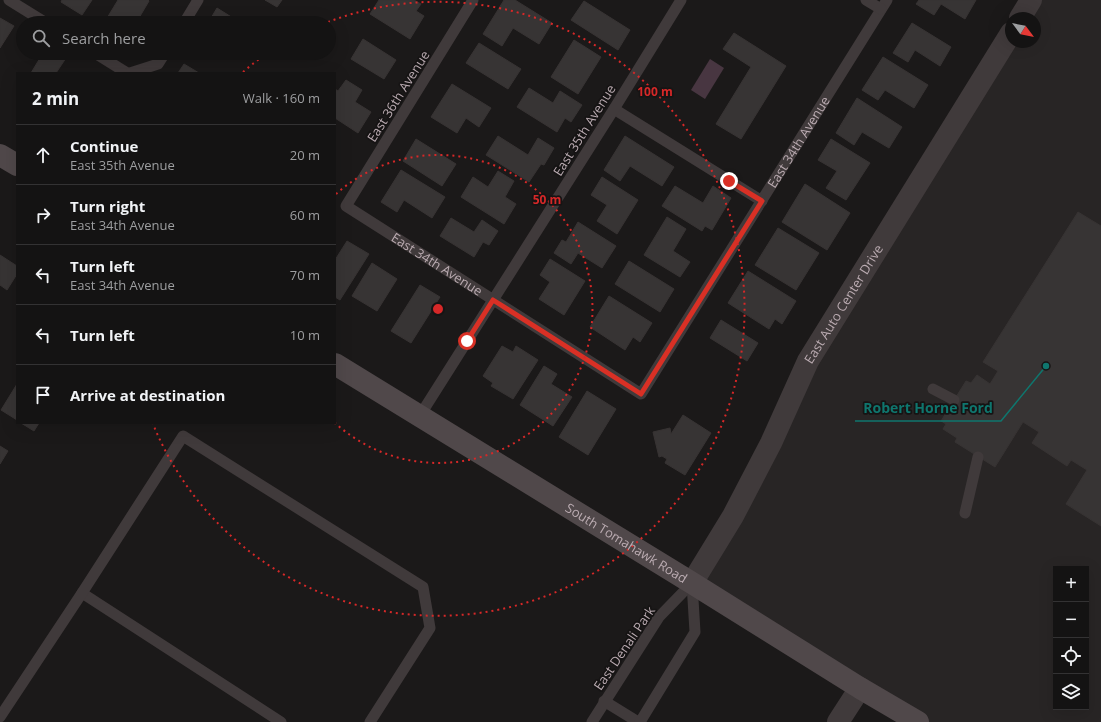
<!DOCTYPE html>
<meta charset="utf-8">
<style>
body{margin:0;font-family:"Open Sans",sans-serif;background:#212021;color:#f1f3f6}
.controls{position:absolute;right:12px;bottom:12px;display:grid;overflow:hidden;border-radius:0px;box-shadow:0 4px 16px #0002}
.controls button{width:36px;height:36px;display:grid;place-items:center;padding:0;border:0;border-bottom:1px solid #333233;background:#141313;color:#f1f3f6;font:20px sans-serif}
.compass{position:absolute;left:1005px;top:12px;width:36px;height:36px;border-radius:50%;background:#141313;box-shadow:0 4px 16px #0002;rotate:122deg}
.stop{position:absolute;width:12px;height:12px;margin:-9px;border:3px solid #d93025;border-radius:50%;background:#fff}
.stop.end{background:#d93025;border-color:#fff;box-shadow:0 1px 4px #0008}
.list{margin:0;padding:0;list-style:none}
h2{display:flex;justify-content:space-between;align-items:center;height:52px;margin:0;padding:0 16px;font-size:17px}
h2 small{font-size:13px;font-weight:400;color:#9d9ea0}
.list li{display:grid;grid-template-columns:26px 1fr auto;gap:12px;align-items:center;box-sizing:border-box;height:60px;padding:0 16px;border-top:1px solid #333233}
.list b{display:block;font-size:15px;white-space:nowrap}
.list p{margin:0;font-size:13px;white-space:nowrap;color:#9d9ea0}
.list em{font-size:13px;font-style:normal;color:#9d9ea0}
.icon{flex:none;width:22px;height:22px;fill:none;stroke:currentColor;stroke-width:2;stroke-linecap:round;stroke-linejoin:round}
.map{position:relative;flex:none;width:1101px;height:722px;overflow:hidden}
.search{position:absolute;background:#141313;box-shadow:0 4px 16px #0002;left:16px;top:16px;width:320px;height:44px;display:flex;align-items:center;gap:10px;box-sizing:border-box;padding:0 14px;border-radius:22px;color:#9d9ea0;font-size:15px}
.panel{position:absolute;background:#141313;box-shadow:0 4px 16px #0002;left:16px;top:72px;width:320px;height:352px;border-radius:0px}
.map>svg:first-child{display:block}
.built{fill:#282525;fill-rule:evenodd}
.water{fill:#483641}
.building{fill:#373434;stroke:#373333}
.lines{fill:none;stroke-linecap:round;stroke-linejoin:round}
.service{stroke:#403a3b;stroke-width:11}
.minor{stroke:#403a3b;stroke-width:22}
.secondary{stroke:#50484a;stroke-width:22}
.route{stroke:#d93025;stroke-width:5}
.ring{fill:none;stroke:#d62828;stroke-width:2;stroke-dasharray:2 4}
.labels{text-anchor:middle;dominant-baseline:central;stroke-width:3.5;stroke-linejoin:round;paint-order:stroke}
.street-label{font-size:13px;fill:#baabb1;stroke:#161414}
.centre{fill:#d62828;stroke:#161414;stroke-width:2}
.ring-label{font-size:12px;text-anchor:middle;font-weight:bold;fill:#d62828;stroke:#161414;stroke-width:3.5;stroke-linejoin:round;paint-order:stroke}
.leader{fill:none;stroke:#0f766e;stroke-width:1.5}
.callout-dot{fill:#0f766e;stroke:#161414;stroke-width:1.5}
.callout-label{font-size:14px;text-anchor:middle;font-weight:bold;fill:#0f766e;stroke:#161414;stroke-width:3.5;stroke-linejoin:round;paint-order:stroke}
</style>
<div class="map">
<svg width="1101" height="722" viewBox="0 0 1101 722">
<rect width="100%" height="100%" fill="#1b1919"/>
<path class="built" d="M1031,0h70v722h-182l-227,-139 79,-140 240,-401h24v-24h-15zM1056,569h30v138h-30z"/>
<path class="water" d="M710,59l14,9 -19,31 -14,-9z"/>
<path class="building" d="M62,0h30l-10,15 -21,-13z
M118,0h30l1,1 -13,22h-32z
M265,0h17l-5,7z
M379,0h35l7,4 -5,7 8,5 -14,23 -40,-25z
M504,0h11l37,23 -13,21 -26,-16 -11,18 -19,-12z
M919,0h57l-11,19 -24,-15 -7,11 -18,-11z
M584,1l46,29 -12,20 -47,-30z
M217,8l24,15h-33z
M0,18l14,8 -14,22z
M912,23l39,24 -11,19 -25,-16 -7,12 -15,-9z
M734,33l52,33 -45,73 -25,-15 35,-57 -28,-18z
M363,39l33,21 -12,19 -33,-20z
M574,40l27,17 -23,37 -27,-17z
M479,43l42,26 -13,20 -42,-26z
M43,53h14l9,5 -10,15h-25z
M883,57l45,28 -14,23 -29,-18 -7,10 -16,-10z
M184,64l15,9h-21z
M346,80l16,10 -7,12 16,10 -13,21 -23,-15v-29l3,2z
M452,84l39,24 -12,19 -13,-9 -9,15 -26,-16z
M529,88l24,15 7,-12 22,14 -11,17 -6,-4 -8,14 -40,-25z
M857,98l45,29 -13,21 -27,-16 -8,13 -18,-12z
M498,136l30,19 10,-17 16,10 -10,17 -3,-1 -12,18 -43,-27z
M625,136l49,31 -12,19 -32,-20 -10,15 -16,-11z
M416,139l40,25 -14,22 -39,-25z
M831,139l39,24 -24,37 -20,-12 11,-17 -19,-11z
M401,170l44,27 -13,21 -28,-18 -7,12 -16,-10z
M498,171l16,10 -9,16 11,7 -12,20 -43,-27 12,-20 15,10z
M602,177l36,23 -21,34 -20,-13 10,-16 -16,-10z
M805,184l45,29 -23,37 -45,-28z
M675,186l28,17 10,-17 18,12 -19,32 -7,-4 -3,5 -40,-25z
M1078,212l23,14v300l-35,-22 21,-34 -16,-10 -4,6 -35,-23 7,-11 -16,-10 -28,45 -40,-25 2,-4 -14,-9 3,-5 -5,-3 25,-40 5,2 6,-8 13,9 8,-13 -15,-9z
M667,217l19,12 -13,22 17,11 -10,15 -36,-22z
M451,218l23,14 8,-12 16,11 -9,14 -6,-3 -9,15 -34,-21z
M578,222l38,24 -14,22 -24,-15 -7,11 -17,-11 8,-13 4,2z
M778,228l41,25 -23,37 -41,-25z
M347,241l22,13 -29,46 -5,-3v-37z
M0,255l17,11v8l-10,16 -7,-5z
M550,259l35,22 -21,34 -25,-16 11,-17 -10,-7z
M629,261l45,28 -14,23 -45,-28z
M372,263l25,16 -20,32 -25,-15z
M748,271l48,30 -14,23 -7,-5 -6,10 -41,-26z
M420,285l20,12 -29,46 -20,-12z
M609,296l43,27 -12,19 -7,-5 -8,13 -35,-23z
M721,320l37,23 -11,18 -37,-23z
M502,346l11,6 3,-6 22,14 -25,39 -22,-13 2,-3 -10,-7z
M544,366l13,8 -6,10 21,13 -19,29 -33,-21z
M17,384v36l-16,-10z
M587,391l29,18 -28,46 -29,-18z
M683,415l28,18 -26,42 -20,-12 2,-4 -5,-3 -3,1 -6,-25 17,-4 1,6z
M21,423h18l-5,8z
M0,446l8,5 -8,13z"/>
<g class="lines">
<g class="service">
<path d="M9,0l37,23"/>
<path id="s1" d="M473,0l-127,206 295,188 246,-394"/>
<path d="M866,0l15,9"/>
<path d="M184,23l14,-23"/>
<path d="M95,53l32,20"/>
<path d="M130,73l28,-9 7,-11"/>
<path d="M614,109l148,92"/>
<path d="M933,389l21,11"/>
<path d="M419,417l195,-308 67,-109"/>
<path d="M965,513l13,-56"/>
<path d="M82,593l199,129"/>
<path d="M604,701l34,21"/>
<path d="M0,717l82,-124 101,-157 240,151 7,41 -60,94"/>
<path d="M592,722l67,-105 33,-34"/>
<path d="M640,722l55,-90 -3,-49"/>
</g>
<g class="minor">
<path d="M1020,18l11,-18"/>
<path id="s2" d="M692,583l41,-67 38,-73 37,-82 203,-328"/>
<path d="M838,722l22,-34"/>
</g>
<g class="secondary">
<path d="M0,155l17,10"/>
<path id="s3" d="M335,364l357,219 168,105 58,34"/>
</g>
</g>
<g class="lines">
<path class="route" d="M467,341l26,-41 148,94 121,-193 -33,-20"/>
</g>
<g class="ring">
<path d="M336 194A154 154 0 1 1 335 423"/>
<path d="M243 72A307 307 0 0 1 266 54M328 22A307 307 0 1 1 153 424"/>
</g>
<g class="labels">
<g class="street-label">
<text transform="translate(398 96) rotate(-58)">East 36th Avenue</text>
<text transform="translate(584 130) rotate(-58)">East 35th Avenue</text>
<text stroke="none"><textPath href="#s1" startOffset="889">East 34th Avenue</textPath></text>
<text stroke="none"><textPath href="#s1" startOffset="350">East 34th Avenue</textPath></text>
<text stroke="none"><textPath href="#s2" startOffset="318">East Auto Center Drive</textPath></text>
<text stroke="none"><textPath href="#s3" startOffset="342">South Tomahawk Road</textPath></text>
<text transform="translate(624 648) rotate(-56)">East Denali Park</text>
</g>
</g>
<circle cx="438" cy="309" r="6" class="centre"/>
<g class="ring-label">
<text x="655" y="96">100 m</text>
<text x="547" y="204">50 m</text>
</g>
<path class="leader" d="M1046 366L1001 421H855"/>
<circle class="callout-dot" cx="1046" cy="366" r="4"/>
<g class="callout-label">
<text x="928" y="413">Robert Horne Ford</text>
</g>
</svg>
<div class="controls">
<button>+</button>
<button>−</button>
<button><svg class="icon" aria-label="locate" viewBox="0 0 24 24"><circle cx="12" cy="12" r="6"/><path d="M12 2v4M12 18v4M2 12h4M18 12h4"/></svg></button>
<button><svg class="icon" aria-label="layers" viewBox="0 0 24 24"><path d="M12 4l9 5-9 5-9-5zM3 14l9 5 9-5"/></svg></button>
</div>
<svg class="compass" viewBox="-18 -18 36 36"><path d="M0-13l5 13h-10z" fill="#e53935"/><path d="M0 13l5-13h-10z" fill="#9d9ea0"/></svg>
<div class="stop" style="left:467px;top:341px"></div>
<div class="stop end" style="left:729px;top:181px"></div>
<div class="search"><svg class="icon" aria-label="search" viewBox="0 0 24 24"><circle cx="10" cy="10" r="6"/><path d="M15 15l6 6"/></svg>Search here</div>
<section class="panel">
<h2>2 min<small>Walk · 160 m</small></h2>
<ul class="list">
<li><svg class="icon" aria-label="ahead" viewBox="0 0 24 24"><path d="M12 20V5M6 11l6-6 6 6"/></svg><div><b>Continue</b><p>East 35th Avenue</p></div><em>20 m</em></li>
<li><svg class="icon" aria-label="right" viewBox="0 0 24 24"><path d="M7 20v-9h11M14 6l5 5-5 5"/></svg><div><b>Turn right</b><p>East 34th Avenue</p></div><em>60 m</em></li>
<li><svg class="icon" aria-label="left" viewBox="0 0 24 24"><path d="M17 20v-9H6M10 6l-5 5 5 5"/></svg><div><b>Turn left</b><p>East 34th Avenue</p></div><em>70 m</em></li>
<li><svg class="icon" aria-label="left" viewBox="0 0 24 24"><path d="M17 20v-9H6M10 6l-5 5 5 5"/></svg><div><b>Turn left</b></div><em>10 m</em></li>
<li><svg class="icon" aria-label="arrive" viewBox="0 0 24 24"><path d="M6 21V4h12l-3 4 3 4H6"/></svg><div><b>Arrive at destination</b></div></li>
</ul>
</section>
</div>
